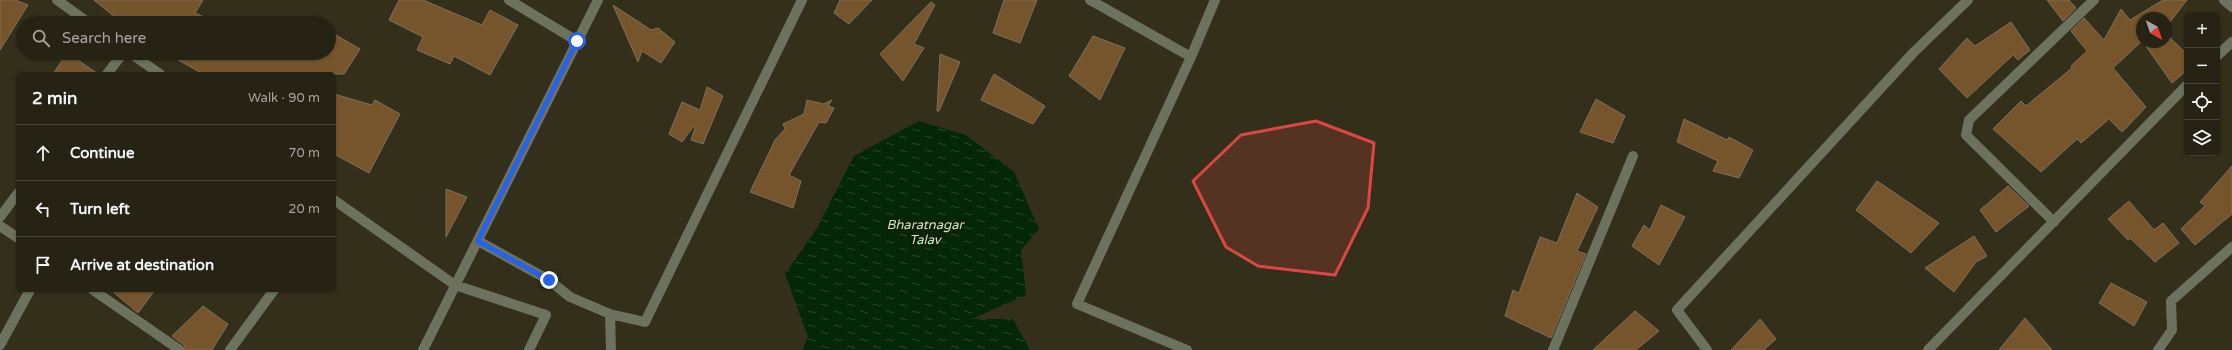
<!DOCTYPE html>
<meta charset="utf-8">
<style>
body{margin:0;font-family:"Varela Round",sans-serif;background:#2f2b1d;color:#f1f3f6}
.controls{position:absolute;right:12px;top:12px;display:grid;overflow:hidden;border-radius:6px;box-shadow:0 1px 3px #0004}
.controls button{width:36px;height:36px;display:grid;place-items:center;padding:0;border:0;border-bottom:1px solid #434034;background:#272314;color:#f1f3f6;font:20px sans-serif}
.compass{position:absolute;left:2136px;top:12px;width:36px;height:36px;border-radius:50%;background:#272314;box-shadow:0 1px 3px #0004;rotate:140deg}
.stop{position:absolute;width:12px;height:12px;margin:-9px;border:3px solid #2563eb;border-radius:50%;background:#fff}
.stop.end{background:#2563eb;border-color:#fff;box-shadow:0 1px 4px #0008}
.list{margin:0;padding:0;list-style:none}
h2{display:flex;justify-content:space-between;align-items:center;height:52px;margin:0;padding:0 16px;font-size:17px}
h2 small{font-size:13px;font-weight:400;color:#a4a4a0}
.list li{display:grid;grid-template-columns:26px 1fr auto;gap:12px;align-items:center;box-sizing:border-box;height:56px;padding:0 16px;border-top:1px solid #434034}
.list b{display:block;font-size:15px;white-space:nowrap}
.list em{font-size:13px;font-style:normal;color:#a4a4a0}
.icon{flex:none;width:22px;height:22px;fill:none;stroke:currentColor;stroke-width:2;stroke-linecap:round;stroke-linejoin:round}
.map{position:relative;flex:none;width:2232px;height:350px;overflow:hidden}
.search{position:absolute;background:#272314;box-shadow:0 1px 3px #0004;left:16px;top:16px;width:320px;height:44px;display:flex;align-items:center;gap:10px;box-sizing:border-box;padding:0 14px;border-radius:22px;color:#a4a4a0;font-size:15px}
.panel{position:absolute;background:#272314;box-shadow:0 1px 3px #0004;left:16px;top:72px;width:320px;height:220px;border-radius:6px}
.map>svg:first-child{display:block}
.water{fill:url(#water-ripples)}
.building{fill:#76552d;stroke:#7f6f5d}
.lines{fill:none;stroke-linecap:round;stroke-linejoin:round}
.minor{stroke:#6c725d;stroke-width:10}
.route{stroke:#2563eb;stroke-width:5}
.marked{fill:#db4745;fill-opacity:0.2;stroke:#db4745;stroke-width:3;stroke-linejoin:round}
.labels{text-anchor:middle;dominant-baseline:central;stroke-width:4;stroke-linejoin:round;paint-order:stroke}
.water-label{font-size:13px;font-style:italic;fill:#b6f2b6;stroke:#1a170e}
</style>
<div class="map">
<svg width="2232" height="350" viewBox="0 0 2232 350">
<defs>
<pattern id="water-ripples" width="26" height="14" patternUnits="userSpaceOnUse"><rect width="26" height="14" fill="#042807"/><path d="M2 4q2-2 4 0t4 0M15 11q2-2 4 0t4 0" fill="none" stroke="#29482b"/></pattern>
</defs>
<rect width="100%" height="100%" fill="#342f1b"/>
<path class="water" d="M919,121l47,14 48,37 25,57 -18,21 5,45 -54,24h41l17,31h-228l6,-13 -23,-63 32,-46 37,-72z"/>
<path class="building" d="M0,0h15l13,5 -28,45z
M94,0h109l-8,13 22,10h-95z
M399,0h24l59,25 8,-15 28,15 -28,50 -36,-19 -4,8 -33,-14 6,-13 -34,-17z
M840,0h32l-23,24 -15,-11z
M1004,0h33l-17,43 -27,-10z
M2047,0h22l7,8 -13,13z
M2163,0h24l-21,27v-9h-24v23l-29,27 33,39 -24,25 -13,-13 -28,24 -4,-4 -36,33 -48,-43 28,-28 5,5 46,-38 -1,-2 16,-15 -16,-20 13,-13 20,22 17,-31 9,11z
M931,2l4,3 -21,39 10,4 -21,33 -23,-27z
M613,5l38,25 7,-2 17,14 -14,21 -19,-12 -4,11z
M2011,22l19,28 -12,10 -5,-5 -46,43 -28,-29 28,-31 8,8z
M329,31l31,18 -16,25h-141l-37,-21h163z
M2166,34l21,20v16l-15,13 -29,-41h23z
M1093,36l32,12 -25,52 -31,-24z
M67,53h1l30,21h-45z
M940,54l20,8 -21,49h-2z
M994,74l51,32 -12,18 -52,-24z
M707,87l16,9 -20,48 -12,-4 4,-12 -2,-1 -11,15 -13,-8 13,-32 18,8z
M334,94l38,11 3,-5 25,14 -31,59 -35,-19z
M1596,99l29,17 -12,27 -33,-11z
M807,100l16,4 9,-4 -4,6 6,2 -8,15 -7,-1 -30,53 12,6 -8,27 -43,-16 25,-52 10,-11 -2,-5 21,-10z
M1684,119l43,21 2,-3 24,13 -14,28 -26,-7 5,-10 -41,-19z
M2232,166v48l-37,31 -14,-16 24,-23 -5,-4z
M1877,181l62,42 -28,30 -55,-43z
M2008,186l21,20 -33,26 -16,-22z
M446,189l21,8 -21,40z
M1577,193l21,14 -21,44 9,3 -35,84 -46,-22 8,-26 6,3 21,-56 17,6z
M2129,201l25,29 9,-7 16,20 -24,19 -25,-24 -2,2 -20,-21z
M1661,205l24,12 -26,48 -27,-19 12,-21 6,5z
M1974,236l13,20 -11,6 -22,30 -29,-24z
M2111,283l36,19 -13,24 -35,-23z
M111,290h44l-17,23z
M203,306l25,18 -16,26h-26l-2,-5 -12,-9z
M1635,311l24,20 -23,19h-43z
M2025,318l27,32h-53z
M1760,319l16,20 -12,11h-33z"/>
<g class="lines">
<path class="minor" d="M57,0l32,23
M509,0l68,41
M1090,0l101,57
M2224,0l8,7
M130,53l30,21
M2217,56l15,-14
M107,74l16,-21
M334,200l121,85 91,30 -17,35
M0,217l18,-24
M2054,222l-88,-87 3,-15 125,-120
M0,226l18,12
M478,241l71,39 21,17 40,17
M93,290l87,60
M0,345l30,-55
M230,350l44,-60
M423,350l175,-350
M611,350l-1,-36 35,8 157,-322
M1187,350l-110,-46 114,-247 24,-57
M1553,350l80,-194
M1707,350l-30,-40 236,-257 55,-53
M1928,350l259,-265
M2158,350l14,-20 -1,-29 61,-54"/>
</g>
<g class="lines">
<path class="route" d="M549,280l-71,-39 99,-200"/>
</g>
<path class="marked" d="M1316,121l58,22 -6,65 -33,67 -77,-9 -32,-19 -33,-66 48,-46z"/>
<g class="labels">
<g class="water-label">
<text x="925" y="225">Bharatnagar<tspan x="925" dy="15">Talav</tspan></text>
</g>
</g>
</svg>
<div class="controls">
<button>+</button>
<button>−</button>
<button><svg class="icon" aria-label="locate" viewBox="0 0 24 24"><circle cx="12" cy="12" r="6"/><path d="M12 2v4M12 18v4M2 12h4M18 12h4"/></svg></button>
<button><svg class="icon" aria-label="layers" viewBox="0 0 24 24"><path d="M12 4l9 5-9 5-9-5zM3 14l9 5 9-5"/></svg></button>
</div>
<svg class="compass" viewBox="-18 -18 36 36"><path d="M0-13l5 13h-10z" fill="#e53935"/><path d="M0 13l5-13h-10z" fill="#a4a4a0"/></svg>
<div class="stop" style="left:577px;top:41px"></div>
<div class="stop end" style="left:549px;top:280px"></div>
<div class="search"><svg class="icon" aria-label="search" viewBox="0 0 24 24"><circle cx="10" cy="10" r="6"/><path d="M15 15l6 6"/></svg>Search here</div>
<section class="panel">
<h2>2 min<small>Walk · 90 m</small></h2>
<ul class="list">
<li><svg class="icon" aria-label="ahead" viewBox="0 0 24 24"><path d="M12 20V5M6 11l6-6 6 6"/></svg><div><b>Continue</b></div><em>70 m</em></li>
<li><svg class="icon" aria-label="left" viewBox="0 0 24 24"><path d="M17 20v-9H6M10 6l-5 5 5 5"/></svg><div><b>Turn left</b></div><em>20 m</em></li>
<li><svg class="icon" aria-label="arrive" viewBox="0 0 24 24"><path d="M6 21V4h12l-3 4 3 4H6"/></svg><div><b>Arrive at destination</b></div></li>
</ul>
</section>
</div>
